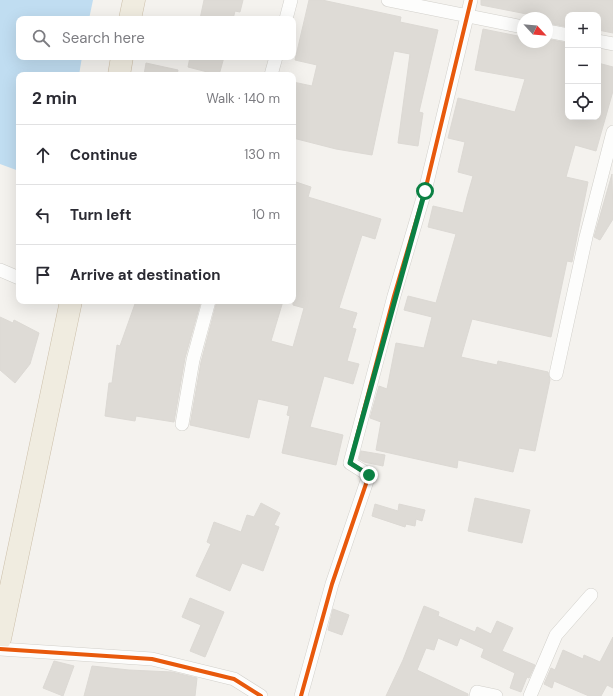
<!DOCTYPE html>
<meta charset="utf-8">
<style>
body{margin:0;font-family:"DM Sans",sans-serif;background:#f2f2f3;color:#2b2b33}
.controls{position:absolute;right:12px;top:12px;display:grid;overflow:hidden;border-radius:8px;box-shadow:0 4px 16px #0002}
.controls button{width:36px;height:36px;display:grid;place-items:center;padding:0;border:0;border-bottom:1px solid #e1e1e2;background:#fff;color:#2b2b33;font:20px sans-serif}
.compass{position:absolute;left:517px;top:12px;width:36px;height:36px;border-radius:50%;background:#fff;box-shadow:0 4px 16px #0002;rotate:116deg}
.stop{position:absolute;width:12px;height:12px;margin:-9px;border:3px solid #0b8043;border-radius:50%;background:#fff}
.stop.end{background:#0b8043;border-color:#fff;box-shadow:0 1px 4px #0008}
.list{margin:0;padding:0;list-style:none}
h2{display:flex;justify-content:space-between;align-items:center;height:52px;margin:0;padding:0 16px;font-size:17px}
h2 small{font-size:13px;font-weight:400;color:#7c7c81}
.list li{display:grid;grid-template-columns:26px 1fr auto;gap:12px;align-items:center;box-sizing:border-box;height:60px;padding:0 16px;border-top:1px solid #e1e1e2}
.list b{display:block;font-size:15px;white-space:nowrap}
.list em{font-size:13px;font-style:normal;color:#7c7c81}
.icon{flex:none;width:22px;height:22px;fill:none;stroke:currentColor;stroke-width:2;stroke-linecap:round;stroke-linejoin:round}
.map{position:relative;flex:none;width:613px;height:696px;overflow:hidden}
.search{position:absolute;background:#fff;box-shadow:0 4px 16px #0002;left:16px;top:16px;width:280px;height:44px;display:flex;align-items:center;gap:10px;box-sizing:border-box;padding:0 14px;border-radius:8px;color:#7c7c81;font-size:15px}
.panel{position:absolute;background:#fff;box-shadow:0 4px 16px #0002;left:16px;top:72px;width:280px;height:232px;border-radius:8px}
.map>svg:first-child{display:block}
.water{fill:#c0ddf1}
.building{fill:#dedbd6;stroke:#dcd9d4}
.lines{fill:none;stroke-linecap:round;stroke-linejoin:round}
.minor-casing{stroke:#d2d0cb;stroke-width:14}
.trunk-casing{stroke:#ccbfa9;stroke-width:23}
.minor{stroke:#fdfdfc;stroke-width:13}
.trunk{stroke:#f0ece0;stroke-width:22}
.cycleway-casing{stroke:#fff;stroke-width:6}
.cycleway{stroke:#e8590c;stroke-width:4}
.route{stroke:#0b8043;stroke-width:5}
</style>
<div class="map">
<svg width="613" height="696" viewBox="0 0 613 696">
<rect width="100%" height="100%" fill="#f4f2ee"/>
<path class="water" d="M0,0h93l-4,19h-70v38h63l-3,18h-60v96l-19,-7z"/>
<path class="building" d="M204,0h39l-3,12 -5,-1 -2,8h-33z
M309,0h13l79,17 -1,5 38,8 -19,82 4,1 -5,33 -20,-3 12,-89 -16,-3 -22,104 -36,-6 -43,-11v-56l19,4 5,-21 -22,-5z
M481,0h132v33l-15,-3v-15h-30v12l-21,-4v-5l-66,-13z
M483,29l40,8v5h24v-3l21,4v74h30v-54l15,4v24l-17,60 -21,-6 -9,32 22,5 -16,80 -5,-1 -16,76 -79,-18 -11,38 36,8 1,-4 50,11 2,8 -15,71 -16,-3 -6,24 -55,-12 -1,8 -81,-18 5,-28 -11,-4 9,-32 8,3 9,-46 28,5 8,-31 -28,-7 4,-14 28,7 20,-69 -28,-7 5,-21 30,7 4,-16 6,-21 -15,-4 7,-30 -17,-4 10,-40 57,14 10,-33 -50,-9z
M190,57h34l-5,18 -31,-8z
M146,63l32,7 -1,5h-33z
M612,174l1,45 -13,21 -6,-3z
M293,181l18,6 -3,10 73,22 -6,20 -13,-4 -23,73 18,5 -5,15 4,1 -9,32 12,3 -6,20 -29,-8 -14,51 33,8 -7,30 -54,-12 8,-37 -3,-1 2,-9 -31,-7 -9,39 -59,-13 11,-63 16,-61h66l-12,40 22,6 11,-39 -11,-3z
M136,301h65l-16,57 -11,64 -38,-6 -1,5 -30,-5 4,-33h3l5,-38 3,1z
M0,317l13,6 1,-3 25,13 -9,31 -15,19 -15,-13z
M361,451l24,4 -2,11 -19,-4 -5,-3z
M475,498l55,12 -8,33 -54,-12z
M261,503l19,10 -6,12 5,2 -16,44 -21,-8 -12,28 -34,-15 15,-32 -4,-2 7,-20 27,10 6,-17 7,2z
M375,504l23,7 1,-7 26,6 -3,11 -6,-2 -1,7 -9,-2 -1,3 -33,-11z
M190,598l34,14 -19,45 -15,-6 11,-26 -19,-8z
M424,606l15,6 -1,4 37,16 2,-5 14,7 6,-13 16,7 -11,23 33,14 -6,13 -2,-1 -6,15 -11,-4 5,-15 -34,-16 3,-8 -24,-11 -3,8 -19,-8 -4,12 -8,-2 -9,22 51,24v2h-82l17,-36z
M333,609l16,6 -7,20 -14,-5z
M613,637v51l-6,-3 -6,11h-12l-35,-15 -2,7 -8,-4 7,-16 4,2 8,-20 20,9 1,-4 16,7z
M54,661l20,5 -11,30 -20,-8z
M92,666l37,4 43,2 25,6 -2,18h-111z"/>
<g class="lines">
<defs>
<path id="minor" d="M388,0l135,27
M286,19l5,-19
M547,31l21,4
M598,41l15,3
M271,75l5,-18
M0,270l19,8
M556,374l30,-137 27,-105
M182,424l11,-64 16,-59
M0,649l152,10 82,20 27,17
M301,696l31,-112 37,-109 -19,-12 44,-167 31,-105 46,-191
M476,696l1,-4 19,4
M530,696l26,-61 35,-40"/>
<path id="trunk" d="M130,19l4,-19
M119,75l3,-18
M0,639l71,-338"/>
</defs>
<use href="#minor" class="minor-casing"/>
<use href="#trunk" class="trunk-casing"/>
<use href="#minor" class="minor"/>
<use href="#trunk" class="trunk"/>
<defs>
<path id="cycleway" d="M0,649l152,10 82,20 27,17
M301,696l31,-112 37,-109 -19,-12 44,-167 31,-105 46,-191"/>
</defs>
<use href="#cycleway" class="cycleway-casing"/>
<use href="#cycleway" class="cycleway"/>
</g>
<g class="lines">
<path class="route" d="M369,475l-19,-12 75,-272"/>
</g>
</svg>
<div class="controls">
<button>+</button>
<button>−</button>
<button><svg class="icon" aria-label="locate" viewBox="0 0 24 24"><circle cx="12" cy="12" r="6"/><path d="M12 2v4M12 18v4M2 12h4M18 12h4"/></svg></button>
</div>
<svg class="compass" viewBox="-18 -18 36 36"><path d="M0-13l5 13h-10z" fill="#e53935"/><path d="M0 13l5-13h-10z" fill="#7c7c81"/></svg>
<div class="stop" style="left:425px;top:191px"></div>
<div class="stop end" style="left:369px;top:475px"></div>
<div class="search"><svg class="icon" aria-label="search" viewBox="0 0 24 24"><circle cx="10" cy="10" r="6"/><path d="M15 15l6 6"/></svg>Search here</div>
<section class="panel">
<h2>2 min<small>Walk · 140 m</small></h2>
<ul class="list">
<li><svg class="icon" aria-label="ahead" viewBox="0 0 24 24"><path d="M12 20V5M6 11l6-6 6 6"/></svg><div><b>Continue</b></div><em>130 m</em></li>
<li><svg class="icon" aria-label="left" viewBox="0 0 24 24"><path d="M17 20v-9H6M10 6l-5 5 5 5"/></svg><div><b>Turn left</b></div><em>10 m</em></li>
<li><svg class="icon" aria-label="arrive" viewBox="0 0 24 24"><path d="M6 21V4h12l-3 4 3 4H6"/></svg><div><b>Arrive at destination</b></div></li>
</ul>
</section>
</div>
